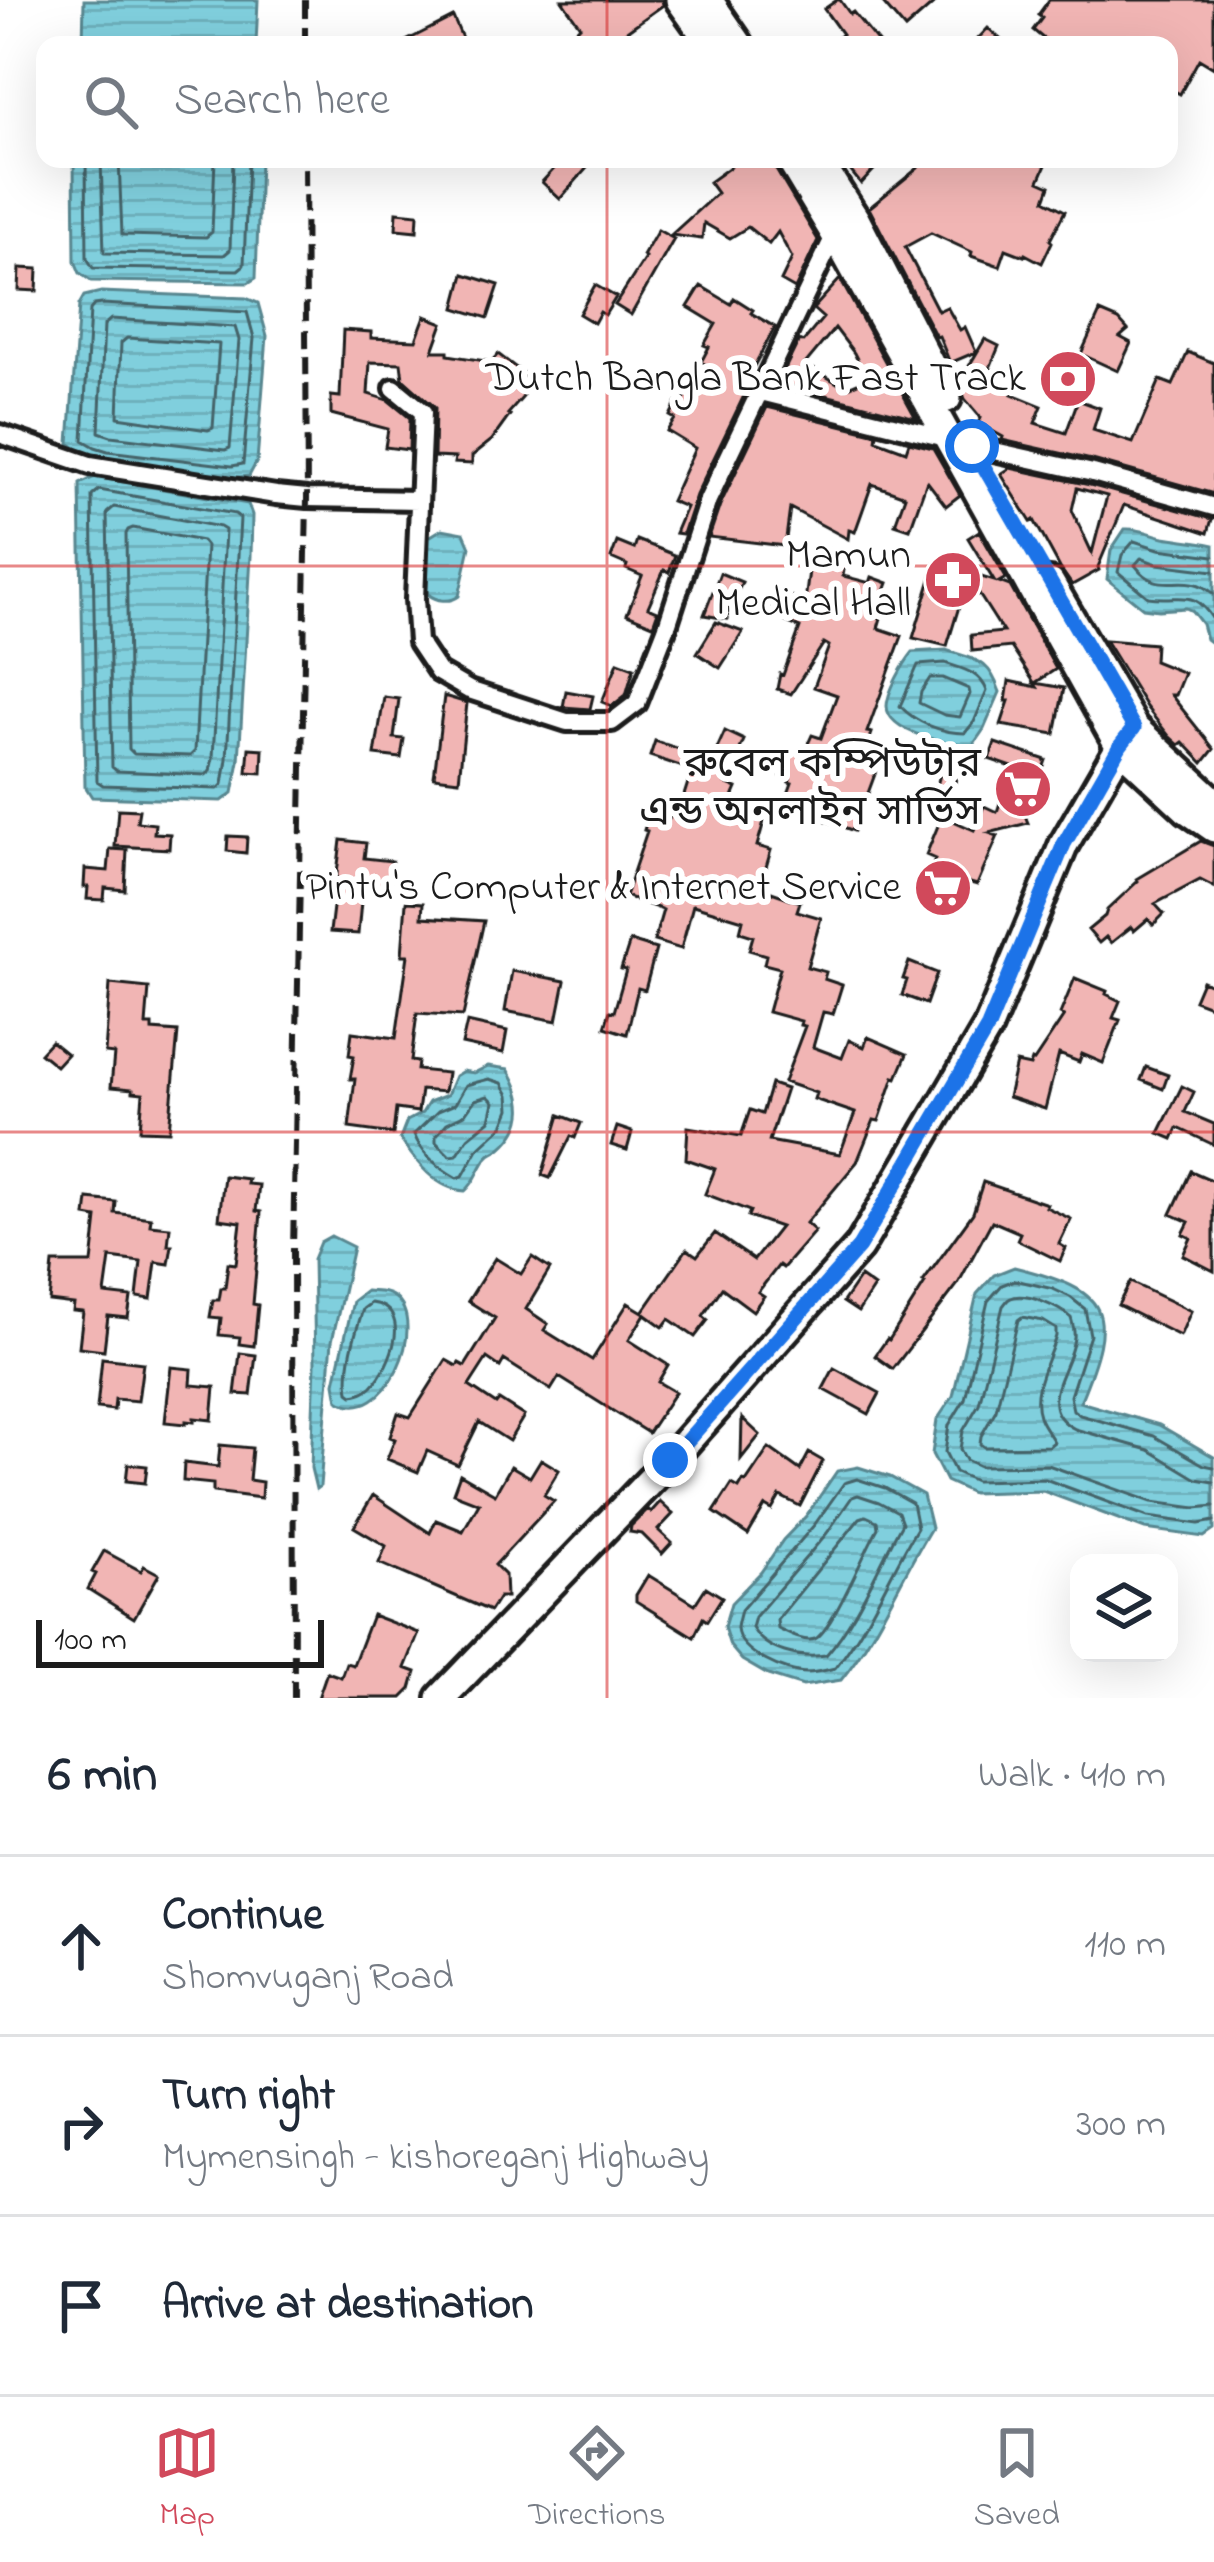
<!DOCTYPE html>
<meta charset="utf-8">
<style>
body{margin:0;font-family:"Indie Flower","Noto Sans Bengali",sans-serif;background:#f6f6f7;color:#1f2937}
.controls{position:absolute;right:36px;bottom:36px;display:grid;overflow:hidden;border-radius:24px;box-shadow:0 12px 48px #0002}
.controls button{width:108px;height:108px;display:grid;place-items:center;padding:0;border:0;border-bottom:3px solid #e0e1e3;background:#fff;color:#1f2937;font:60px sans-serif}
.scale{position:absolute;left:36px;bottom:30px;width:288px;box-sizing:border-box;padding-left:12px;border:6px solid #1c1c1c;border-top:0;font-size:33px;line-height:42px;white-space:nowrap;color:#1c1c1c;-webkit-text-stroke:9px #fff;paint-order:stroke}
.stop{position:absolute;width:36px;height:36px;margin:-27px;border:9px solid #1a73e8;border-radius:50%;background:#fff}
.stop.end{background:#1a73e8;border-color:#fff;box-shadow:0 3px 12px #0008}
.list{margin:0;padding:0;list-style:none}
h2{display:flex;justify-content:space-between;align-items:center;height:156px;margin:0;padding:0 48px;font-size:51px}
h2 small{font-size:39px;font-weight:400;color:#747a83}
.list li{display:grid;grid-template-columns:78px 1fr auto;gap:36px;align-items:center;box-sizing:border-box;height:180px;padding:0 48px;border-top:3px solid #e0e1e3}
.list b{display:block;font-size:45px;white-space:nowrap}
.list p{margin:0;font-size:39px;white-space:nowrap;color:#747a83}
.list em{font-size:39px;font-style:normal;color:#747a83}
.icon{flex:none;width:66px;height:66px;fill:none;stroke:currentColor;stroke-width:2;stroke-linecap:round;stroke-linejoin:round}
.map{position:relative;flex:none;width:1214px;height:1698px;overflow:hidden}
.search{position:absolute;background:#fff;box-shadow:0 12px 48px #0002;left:36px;right:36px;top:36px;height:132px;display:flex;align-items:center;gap:30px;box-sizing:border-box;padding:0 42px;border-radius:24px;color:#747a83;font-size:45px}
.sheet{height:696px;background:#fff}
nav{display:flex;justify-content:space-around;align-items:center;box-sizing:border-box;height:168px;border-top:3px solid #e0e1e3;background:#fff;font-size:33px;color:#747a83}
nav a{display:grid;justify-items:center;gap:6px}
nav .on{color:#d1495b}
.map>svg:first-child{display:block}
.water{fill:url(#water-rules);stroke:#588790;stroke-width:3}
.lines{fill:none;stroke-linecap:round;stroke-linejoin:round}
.shore{stroke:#446469;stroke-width:3}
.building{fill:#f1b5b4;stroke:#1c1c1c;stroke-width:3;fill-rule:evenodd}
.minor-casing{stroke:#1c1c1c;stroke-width:26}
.primary-casing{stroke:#1c1c1c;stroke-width:36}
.minor{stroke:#fff;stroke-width:16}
.primary{stroke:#fff;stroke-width:27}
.rail{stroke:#1c1c1c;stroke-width:6;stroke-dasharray:18 9;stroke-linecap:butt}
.route{stroke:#1a73e8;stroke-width:15}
.grid{fill:none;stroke:#d62828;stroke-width:3;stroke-opacity:0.55}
.labels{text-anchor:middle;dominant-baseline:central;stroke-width:12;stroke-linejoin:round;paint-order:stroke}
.poi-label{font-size:42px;fill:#1c1c1c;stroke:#fff;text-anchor:end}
</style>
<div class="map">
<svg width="1214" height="1698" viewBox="0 0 1214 1698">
<defs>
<pattern id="water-rules" width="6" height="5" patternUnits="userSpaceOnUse" patternTransform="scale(3)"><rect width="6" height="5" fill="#80cfdd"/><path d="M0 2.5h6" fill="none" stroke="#6eb1bd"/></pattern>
</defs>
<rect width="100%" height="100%" fill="#fff"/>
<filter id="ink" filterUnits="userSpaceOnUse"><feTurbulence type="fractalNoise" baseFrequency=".00833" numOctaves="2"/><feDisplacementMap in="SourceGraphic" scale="24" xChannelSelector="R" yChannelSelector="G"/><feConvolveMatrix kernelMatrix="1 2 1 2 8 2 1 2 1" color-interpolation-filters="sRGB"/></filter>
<g filter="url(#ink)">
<path class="water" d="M84,0h174l-2,45h-173z
M74,159h186l-4,119 -8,5 -157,-2 -11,-8 -5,-12z
M101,292l145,6 12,5 9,33 -10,125 -8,15 -17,2 -126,-16 -15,-3 -22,-16 10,-138 5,-9z
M95,477l153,27 4,11 -1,41 -12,205 -6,32 -11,8 -130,-4 -7,-11 -5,-302z
M442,529l22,4 6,14 -11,49c-9,7 -23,5 -31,-2l-6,-16 4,-39z
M1125,529c15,-1 25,5 39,8 17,3 33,4 50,8v100l-8,-6 -4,-15 -10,-13 -6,-3 -28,2 -15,-2 -36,-29 4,-29z
M946,650c32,11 42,9 54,42l-16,37 -11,16c-21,1 -86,-12 -86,-39 0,-14 17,-43 26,-54z
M488,1066l20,3c17,28 21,55 -7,79 -8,7 -8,2 -15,11 -8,11 -10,23 -21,32 -29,-2 -49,-29 -65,-52l7,-18 15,-8 7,-11 18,-7 8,-19 8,-5 11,2z
M331,1236l22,11 -21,94 -12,145 -4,3 -5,-21 4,-105 -2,-104 7,-17z
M1014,1267c97,24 104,44 66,135l79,23 55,32v73l-10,7 -59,-8 -102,-38 -71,2 -26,-12 -14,-27 5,-34 16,-24 24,-102 17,-19z
M366,1291c10,1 20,0 28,6 36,25 -9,133 -56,103l-3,-17 18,-82z
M858,1467l32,10 33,18 8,33c-31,51 -53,106 -90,152l-38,6 -35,-11 -26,-15 -12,-14 -6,-19 7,-24 30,-31 22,-32 23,-24 31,-45z"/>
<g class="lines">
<path class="shore" d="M86,159l1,99 6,10 145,2 6,-5 4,-106
M101,159l3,94 120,2 6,-5 3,-91
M119,159l3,76 84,2 6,-5 3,-73
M102,304l145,8 7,26 -11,126 -11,2 -124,-15 -13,-4 -12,-7 7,-130 4,-5z
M111,319l124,8 4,13 -9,108 -5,2 -114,-14 -12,-4 5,-107z
M127,338l92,6 -6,84 -5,2 -90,-13 3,-74z
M99,490l136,24 5,4 -13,241 -4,25 -5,5 -115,-4 -6,-4 -5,-285z
M114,507l106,20 5,3 -12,228 -3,13 -4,4 -89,-4 -5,-4 -5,-254z
M133,528l69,13 4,5 -11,205 -5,5 -56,-2 -5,-5 -3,-215 2,-4z
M1214,556l-55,-7 -25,-8 -12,14 -4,17 30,25c34,5 44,-11 66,24
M1214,571l-57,-7 -16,-6 -6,7c26,35 48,2 79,29
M945,663c18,6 35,9 42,28l-13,31 -9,11c-23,0 -49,-10 -65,-27l18,-41z
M930,678h13l26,11 1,5 -10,23 -16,-2 -25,-12 2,-11z
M489,1079l13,4 7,12 1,14 -7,17 -25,23 -15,27 -6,2c-18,-10 -36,-25 -43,-44l24,-23 17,-7 11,-19z
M488,1096l6,6 -4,18 -22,18 -11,17 -7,1 -14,-14v-6l11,-13 18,-9 10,-14z
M371,1303c43,5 20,63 1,83 -6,6 -11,7 -19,9l-4,-3c-4,-26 6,-58 14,-83z
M1022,1317l21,4 13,8v7c-7,24 -26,54 -17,80 3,10 11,18 15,26l-5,4 -65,1 -4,-3 1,-8 15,-26 22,-90z
M1214,1467l-10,-2 -50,-29 -74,-21 -7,-5 -3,-14 20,-61 -5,-26 -15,-12 -17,-8 -38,-9 -13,5 -14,16 -23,98 -16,26 -4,27 10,20 20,9 70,-2 103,38 51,7 15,-3
M857,1479l28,9 27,15 5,25c-28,46 -47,97 -82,140 -8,2 -19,5 -28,5 -21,0 -68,-20 -70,-44 0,-5 3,-14 4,-19l74,-86 29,-41z
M1214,1482l-17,-3 -48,-29 -74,-21c-43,-22 -5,-58 -1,-91 1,-7 -1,-13 -3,-20 -11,-10 -46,-27 -60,-20 -4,1 -5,5 -8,8l-24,98 -16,27 -3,18 6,11 13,6 69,-1 104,37 44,6 18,-2
M858,1495l21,7 19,10 4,11c-25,44 -43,94 -76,132 -26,4 -60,-3 -74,-27l3,-11 72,-84 25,-36z
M866,1516l11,5 1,7c-12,20 -46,103 -63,111 -11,4 -28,-6 -37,-10l-1,-9 83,-102z"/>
</g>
<path class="building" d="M562,0h100l1,5 -56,40h-47l20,-19z
M837,0h3l10,14 3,-2 27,33h-51l13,-11 -18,-25z
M880,0h58l-33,29z
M1049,0h165v68l-15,-9 -19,35 -11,-6v-43h-118l-18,-15 9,-12 -4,-3z
M453,17l12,28h-67z
M988,28l19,17h-35z
M563,159h13l11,9 -27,31 -18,-17z
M726,159h46l3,9 43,72 -23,49 -14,-8 11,-23 -14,-26 -9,12 -21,-17 -18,11 -26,-15 -2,16 -31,-4 46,-42 -8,-11 21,-15z
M841,159h43l-23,25z
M930,159h102l14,6 -7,16 11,5 -5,14 20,11 -15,29 2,2 -10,21 -17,-9 -1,2 -18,-7 -6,17 -29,-10 1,-4 -41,-19 -26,14 33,64 9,-4 13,23 5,-3 11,25 -26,11 -11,-27 -3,1 -67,-129 49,-40 3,-7 7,3z
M397,212l21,2 -1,17 -21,-2z
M658,230l16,9 -43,76 -16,-10 30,-47 -2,-2z
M20,268l18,1 -1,22 -18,-1z
M464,274l35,11 -11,33 -33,-10z
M840,279l76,139 -138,-35 21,-43 4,2 20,-24 -10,-9zM835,328l19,25 13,26 -21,9 -41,-24z
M595,285l21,12 -11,18 -5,-3 -6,11 -15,-9z
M701,286l30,18 3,-6 19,12 -2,3 24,14 -23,43 3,3 -59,122 -13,39 -8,-1 11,-26 -15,-6 24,-53 -28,-17 8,-12 -5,-3 7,-14 4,2 24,-40 -4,-2 8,-15 -5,-2 12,-21 -28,-17z
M1100,312l19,8 9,10 -8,7 11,6 -13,28 -37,-17z
M425,316l18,7 -10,28h15v4l43,7 7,-8 26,20 -1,23 -15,17 2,1 -18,25 -20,16v8l-18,-1 1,-5 -21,-1 1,-49 -32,-29 -2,-16 -31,-1 -2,32 20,6 22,18 -1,32 -24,-3 3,-18 -57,-15v-18l9,1 3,-67 28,2v6l45,2z
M985,339l14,7 -9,22 27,15 -5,11 30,12 -7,17 31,10 12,-33 22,8 -7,22 40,13 27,-63 13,5 15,-33 26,11v131l-118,-33 -94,-21 1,-3 -25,-14 3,-5 -16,-19 -6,-16z
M767,407l110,27 -1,6 30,11 3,-9 24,6 27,47 -14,11 -19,-25 -17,48 -15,-5 10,-28 -33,-12 -17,48 -6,-2 -1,9 -58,-31 -5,38 -76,-9 11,-32z
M1010,468l80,17 122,34 -4,14 -84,-28 -26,62 1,3 -27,15 -12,-17 -26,-48 -3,2 -30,-48zM1077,488l30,8 -15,57 -20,-43z
M979,531l27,47 -7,4 11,4 46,83 -21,14 29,5 -9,46 -54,-9 8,-24h-3l3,-20 28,6 -26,-40 -39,4 -1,-16 32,-3 -35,-55 -21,69 -34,-8 23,-75 58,18 -26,-43z
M637,540l38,15 -6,17 -5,-2 -16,37 10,4 -5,14 -26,-11 15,-38 -16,-7 1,-4 -16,-7 6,-16 17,7z
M812,547l35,4 -4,25 27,7 2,-6 16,6 -12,33 5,2 -3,10 24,8 -35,96 5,1 -9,25 15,8 -24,65 -70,-26 8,-22 -3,-1 1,-3 -9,-3 10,-25 12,4 9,-20 9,3 16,-43 -23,-8 15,-41 -5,-3 -33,51 -14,-5 3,-15 3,1 17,-47 -18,-8 3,-7 -13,-6 6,-16 27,11z
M720,573l22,9 -6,14 -5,-2 -4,25 -23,-4z
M716,622l27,10 -23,36 -23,-15z
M1105,640l50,4 -1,17 30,12 -9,22h-4l43,54 -11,14 -20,-21 -4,3 -10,-9 -23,-29z
M618,662l16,6 -8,27 -14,11 -10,-4z
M566,691l27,5 -3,13 -27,-2z
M444,696l23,7 -8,77 -25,-3z
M384,697l15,2 -5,39 10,1 -3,19 -26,-3z
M725,731l19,9 -19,43 12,5 -8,19 36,11 -8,28 14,4 -11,38 40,14 -3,9 24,7 -14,49 19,5 -2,7 18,6 -9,29 -10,-2 -10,35 29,11 7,-18 15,7 4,-10 39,17 -10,24 -3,-1 -15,44 -5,-1 -17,42 -51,61 9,8 -32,37 -4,-3 -21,27 6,4 -11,15 -31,-23 -19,28 5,4 -13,17 -26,-18 -6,8 -18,-13 -16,26 39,25 -10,17 17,10 -27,41 -89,-56 -8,13 -47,-30 -4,7 -13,-9 -18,28 27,18 3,-4 25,16 -15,25 -30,-19 -21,43 -31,-14 -9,21 -31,-13 8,-20 -5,-2 8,-24 12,4 36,-57 11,6 2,-3 6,3 30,-48 -27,-17 27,-43 26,16 11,-17 18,12 -24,40 22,15 -4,6 48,30 36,-57 15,9 44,-63 10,7 18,-23 39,27 26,-33 -32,-11 2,-5 -45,-17 10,-25 -29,-10 2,-32 53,9 9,-26 12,4 9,-30 15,5 -17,52 71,13 15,-41 -41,-14 2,-6 -32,-11 21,-56 -5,-1 1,-4 -33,-9 12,-44 -16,-4 2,-9 -17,-5 4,-14 -13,-4 3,-12 -50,-15 -12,44 -27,-8 9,-31 -38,-14 22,-65 -3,-1 5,-16 20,5 4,-13 7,2 12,-38 -42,-14 5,-15 57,19z
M995,743l51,17 -6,18 5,2 -8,21 -4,-2 -7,19 2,5 -39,10 9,3 -21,49 -13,-4 -10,27 -33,-12 14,-37 -9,-4 16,-39 32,14 10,-24 13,6 15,-45 -23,-8z
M249,748l14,1 -1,24 -15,-1z
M944,759l16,4 -9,35 -16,-5z
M118,809l21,1 -2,12 18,2 -1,9 16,1 -1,15 -54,-3z
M228,836l19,1 -1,16 -19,-2z
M341,840l25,3 -2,15 28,3 -3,32 -27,-2 -4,43 -28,-2z
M1201,841l13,5v41l-14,-7 -45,24 9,10 -11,11 -5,-6 -14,12 -3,-4 -20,16 -5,-6 -7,6 -11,-13 17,-14 2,-6 31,-29 -1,-2z
M110,849l17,1 -2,40 -20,-2 -1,12 -17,-1 1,-12h-4l1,-18 23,2z
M406,902l17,1 -1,14 62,4 -21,95 -46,-3 -6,48 7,1 -1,8 30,3 -3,19 -23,-2 -3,22 -22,-3 -3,25 -44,-6 6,-49h-5l4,-23 -5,-1 3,-23 44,6 12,-83h-6z
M630,941l26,8 -11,41 -7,-2 -11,46 -22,-7 5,-16 4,1 12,-42 -5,-1z
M909,962l28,11 -11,31 -24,-9 5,-15 -4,-1z
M512,971l53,10 -8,40 -52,-10z
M1075,978l32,13 -1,3 14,7 -7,17 7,2 -17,43 -21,-9 -3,8 -20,-8 -14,55 -37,-12 8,-34 14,3 2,-6 2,1 30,-45 -4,-2z
M1202,981l12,5 -4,20 -16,-6z
M110,984l39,4 -3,37h6v5l26,2 -9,99 -29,-1 3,-37 -10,-1v-3l-22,-2 3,-33 -9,-1z
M467,1022l40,9 -4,22 -41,-9z
M51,1041l16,13 -11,12 -16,-13z
M1146,1067l22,8 -5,14 -22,-9z
M1182,1086l12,6 -9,20 29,12v21l-36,-17 -5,11 -14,-6z
M560,1115l21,8 -6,15 -4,-2 -21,42 -8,-3z
M617,1127l15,5 -5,18 -16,-5z
M1191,1171l23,10v90l-31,-16 8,-17 -8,-4 6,-12 -18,-8z
M224,1176l24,3 -1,5 12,1 -3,26 5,1 -8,92 5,1 -4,41 -15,-2 1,-7 -21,-2 2,-17 -11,-1 3,-17h6l2,-12h4l3,-25 8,1 5,-42 -22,-3z
M983,1182l64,22 -1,3 25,12 -12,25 7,4 -6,13 -43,-21 3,-7 -28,-12 -34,63 -65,85 -18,-13 12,-17 2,1 36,-57 -2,-1 50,-69z
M88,1199l28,3 -1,11 36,5 -1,7 20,2 -2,18h4l-3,19 -13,-2 -5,37 -14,-2 4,-35 -31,-4 -5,36 26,3 -3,21 -20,-2 -4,34 -25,-3 4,-35 -10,-1 1,-7 -25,-3 4,-38h39l5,-45 -11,-2z
M860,1277l14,10 -16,25 -15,-10z
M1130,1282l61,29 -11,25 -62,-31z
M240,1353l16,2 -5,40 -16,-1z
M102,1358l41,5 -5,38 -23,-2 -1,11 -17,-2z
M171,1367l21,2 -1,16 24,2 -3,33 -18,-2v4l-8,-1v3l-21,-2z
M834,1368l46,25 -11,21 -46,-25z
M742,1418l18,17 -19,24z
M220,1445l32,3 -3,32 13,2 -1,16 -48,-6v-8l-30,-3 1,-18 34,4z
M769,1448l31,22 9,-17 14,8 -23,45 -20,-10 -8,14 -7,-4 -17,29 -34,-23 18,-28 7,4 4,-7 3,1z
M541,1459l18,11 -15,25 10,6 -59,64 10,10 1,22h-7l-9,14 -111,-48 7,-17 -32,-19 19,-32 57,38 6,-13 27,11 16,-28 -26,-10 7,-19 35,20 16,-28 19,11z
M128,1464l19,2 -2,17 -19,-2z
M660,1502l13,12 -15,16 14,13 -10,11 -20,-20 -12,-2 1,-6 17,-17 3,3z
M104,1551l37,20 3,-5 15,8 -25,44 -46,-29 8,-15 -4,-2z
M648,1575l47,29 11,-17 16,10 -15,24 -4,-3 -9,19 -58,-36v-6z
M372,1615l47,18 -14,35 11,4 -5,17 -9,9h-84l9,-26 14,5 5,-14 7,2z"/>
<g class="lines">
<defs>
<path id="minor" d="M394,388l29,24 -8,187 3,43 20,30 31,18 98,32h45l25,-19 29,-74 42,-129 127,-266
M761,392l188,47
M0,434l90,31 186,30 31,3 112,2
M972,446l121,27 121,34"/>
<path id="primary" d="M680,0l32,45
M708,0l31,45
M790,159l45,75 285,513 68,63 26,18
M817,159l38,60 92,179
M1050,583l84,145 80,74
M441,1698l229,-238 189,-213 129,-220 76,-183 56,-97 14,-19"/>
</defs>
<use href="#minor" class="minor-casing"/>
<use href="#primary" class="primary-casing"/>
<use href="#minor" class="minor"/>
<use href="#primary" class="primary"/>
<path class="rail" d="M305,0v45
M294,1698l-1,-447 14,-753 -2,-339"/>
</g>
</g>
<g class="lines" filter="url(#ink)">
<path class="route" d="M670,1460l189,-213 129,-220 76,-183 56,-98 14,-18 -162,-282"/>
</g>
<path class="grid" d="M607,0v45M607,159v1539M0,566h1214M0,1132h1214"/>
<defs>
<symbol id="bank-disc" viewBox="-11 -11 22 22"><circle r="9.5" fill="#d1495b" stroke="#fff"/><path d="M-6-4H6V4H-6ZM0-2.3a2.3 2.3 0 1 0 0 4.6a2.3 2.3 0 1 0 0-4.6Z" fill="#fff"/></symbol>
<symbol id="pharmacy-disc" viewBox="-11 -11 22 22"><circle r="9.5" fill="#d1495b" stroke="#fff"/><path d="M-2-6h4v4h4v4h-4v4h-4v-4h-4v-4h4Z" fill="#fff"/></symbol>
<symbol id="supermarket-disc" viewBox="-11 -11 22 22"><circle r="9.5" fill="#d1495b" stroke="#fff"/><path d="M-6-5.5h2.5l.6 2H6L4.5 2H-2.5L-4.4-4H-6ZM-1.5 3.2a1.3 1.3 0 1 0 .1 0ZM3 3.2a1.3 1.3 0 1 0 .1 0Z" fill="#fff"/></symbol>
</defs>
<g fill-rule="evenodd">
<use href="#bank-disc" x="1035" y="346" width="66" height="66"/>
<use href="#pharmacy-disc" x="920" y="547" width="66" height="66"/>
<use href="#supermarket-disc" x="990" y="756" width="66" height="66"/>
<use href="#supermarket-disc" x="910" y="855" width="66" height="66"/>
</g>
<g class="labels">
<g class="poi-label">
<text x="1026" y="379">Dutch Bangla Bank Fast Track</text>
<text x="911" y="556">Mamun<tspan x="911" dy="48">Medical Hall</tspan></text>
<text x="981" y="765">রুবেল কম্পিউটার<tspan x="981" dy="48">এন্ড অনলাইন সার্ভিস</tspan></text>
<text x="901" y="888">Pintu's Computer &amp; Internet Service</text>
</g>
</g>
</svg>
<div class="controls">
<button><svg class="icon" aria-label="layers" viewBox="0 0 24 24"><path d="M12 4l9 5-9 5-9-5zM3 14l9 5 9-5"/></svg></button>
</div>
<div class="scale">100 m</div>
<div class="stop" style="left:972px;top:446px"></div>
<div class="stop end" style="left:670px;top:1460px"></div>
<div class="search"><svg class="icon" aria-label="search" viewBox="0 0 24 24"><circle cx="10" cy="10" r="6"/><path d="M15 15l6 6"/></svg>Search here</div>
</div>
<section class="sheet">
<h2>6 min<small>Walk · 410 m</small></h2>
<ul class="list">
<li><svg class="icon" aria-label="ahead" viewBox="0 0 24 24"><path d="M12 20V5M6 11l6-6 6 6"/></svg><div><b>Continue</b><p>Shomvuganj Road</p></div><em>110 m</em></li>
<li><svg class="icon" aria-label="right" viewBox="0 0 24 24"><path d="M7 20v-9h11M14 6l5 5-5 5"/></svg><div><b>Turn right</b><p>Mymensingh - kishoreganj Highway</p></div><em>300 m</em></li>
<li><svg class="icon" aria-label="arrive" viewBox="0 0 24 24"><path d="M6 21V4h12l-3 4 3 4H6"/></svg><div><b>Arrive at destination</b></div></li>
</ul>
</section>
<nav>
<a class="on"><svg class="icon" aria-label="map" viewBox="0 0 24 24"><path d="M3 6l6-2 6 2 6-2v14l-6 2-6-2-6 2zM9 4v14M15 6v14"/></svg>Map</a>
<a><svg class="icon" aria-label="directions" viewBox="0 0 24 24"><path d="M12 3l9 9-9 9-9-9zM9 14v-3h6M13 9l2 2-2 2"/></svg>Directions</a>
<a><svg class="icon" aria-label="saved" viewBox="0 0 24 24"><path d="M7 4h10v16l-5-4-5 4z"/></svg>Saved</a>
</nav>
